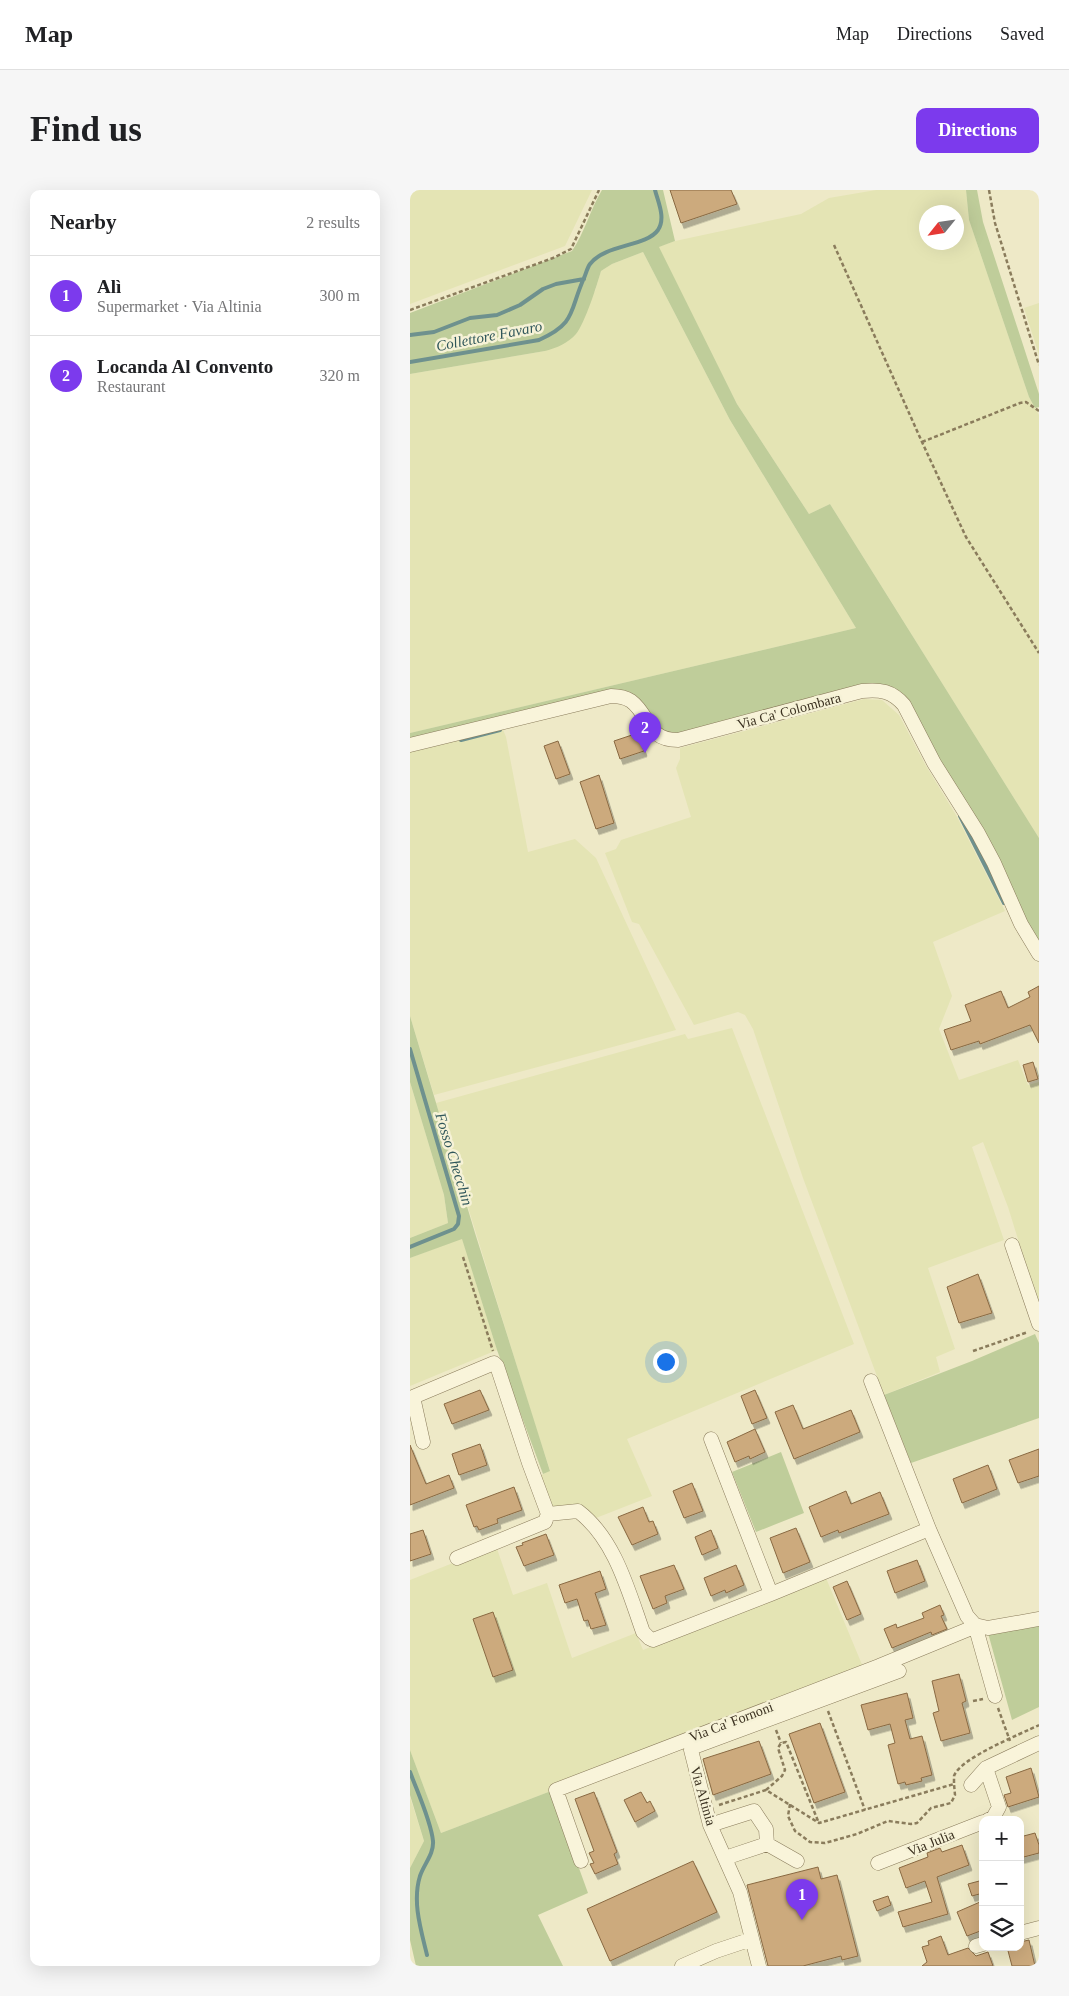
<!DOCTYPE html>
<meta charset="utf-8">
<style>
body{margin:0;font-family:Georgia,serif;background:#f6f6f6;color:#202124}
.controls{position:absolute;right:15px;bottom:15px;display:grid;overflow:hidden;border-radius:10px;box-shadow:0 5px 20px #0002}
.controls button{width:45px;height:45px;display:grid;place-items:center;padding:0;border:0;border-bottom:1px solid #e0e0e0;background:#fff;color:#202124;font:25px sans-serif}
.compass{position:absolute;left:509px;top:15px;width:45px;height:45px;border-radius:50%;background:#fff;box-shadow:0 5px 20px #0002;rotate:240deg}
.you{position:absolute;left:255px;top:1171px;width:18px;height:18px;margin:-12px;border:4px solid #fff;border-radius:50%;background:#1a73e8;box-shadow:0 0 0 8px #1a73e833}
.badge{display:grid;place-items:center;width:32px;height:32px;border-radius:50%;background:#7c3aed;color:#fff;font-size:16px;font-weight:700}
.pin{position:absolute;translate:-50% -41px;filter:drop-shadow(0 1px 2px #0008)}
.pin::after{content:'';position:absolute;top:26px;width:18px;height:15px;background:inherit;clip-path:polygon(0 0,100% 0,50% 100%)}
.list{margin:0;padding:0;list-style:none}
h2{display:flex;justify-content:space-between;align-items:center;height:65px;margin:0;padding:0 20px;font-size:21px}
h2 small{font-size:16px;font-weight:400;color:#757577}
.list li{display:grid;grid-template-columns:32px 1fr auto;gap:15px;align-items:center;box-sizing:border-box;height:80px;padding:0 20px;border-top:1px solid #e0e0e0}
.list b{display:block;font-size:19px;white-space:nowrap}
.list p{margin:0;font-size:16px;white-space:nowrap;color:#757577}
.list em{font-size:16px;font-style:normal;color:#757577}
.icon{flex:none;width:28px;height:28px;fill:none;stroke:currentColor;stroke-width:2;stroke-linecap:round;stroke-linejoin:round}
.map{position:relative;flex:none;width:629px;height:1776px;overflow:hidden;border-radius:10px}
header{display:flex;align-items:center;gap:30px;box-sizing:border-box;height:70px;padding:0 25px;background:#fff;border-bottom:1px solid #e0e0e0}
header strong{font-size:24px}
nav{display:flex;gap:28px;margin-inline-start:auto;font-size:18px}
.intro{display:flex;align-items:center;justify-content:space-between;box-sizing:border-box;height:120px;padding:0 30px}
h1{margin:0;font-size:35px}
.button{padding:12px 22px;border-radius:10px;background:#7c3aed;color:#fff;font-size:18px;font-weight:700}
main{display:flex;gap:30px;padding:0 30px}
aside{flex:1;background:#fff;border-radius:10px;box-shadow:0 5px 20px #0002}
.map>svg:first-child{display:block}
.farmland{fill:#e4e4b4;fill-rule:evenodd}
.green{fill:#bfcd9a}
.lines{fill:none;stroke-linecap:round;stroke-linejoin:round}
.stream{stroke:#6e918e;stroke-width:4}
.building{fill:#ccaa7d;stroke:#896942;filter:url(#shadow)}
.minor-casing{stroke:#8a7c5c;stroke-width:15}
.path{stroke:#8a7c5c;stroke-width:2.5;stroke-dasharray:4 2.5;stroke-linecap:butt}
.minor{stroke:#f9f4da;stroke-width:14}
.labels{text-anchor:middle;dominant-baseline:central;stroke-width:5;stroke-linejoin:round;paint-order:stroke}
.street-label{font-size:14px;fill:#3b3120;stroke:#f6f2d7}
.water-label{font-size:15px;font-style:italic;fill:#2f565a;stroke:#f6f2d7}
</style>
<header>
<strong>Map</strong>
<nav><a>Map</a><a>Directions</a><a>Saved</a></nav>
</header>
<div class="intro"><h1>Find us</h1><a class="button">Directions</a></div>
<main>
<aside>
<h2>Nearby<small>2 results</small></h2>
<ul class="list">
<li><span class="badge">1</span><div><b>Alì</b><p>Supermarket · Via Altinia</p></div><em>300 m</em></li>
<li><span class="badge">2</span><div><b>Locanda Al Convento</b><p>Restaurant</p></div><em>320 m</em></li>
</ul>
</aside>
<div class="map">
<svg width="629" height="1776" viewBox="0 0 629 1776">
<defs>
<filter id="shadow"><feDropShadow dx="3" dy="5.5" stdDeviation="0" flood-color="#0004"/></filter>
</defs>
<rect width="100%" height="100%" fill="#eee9c7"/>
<path class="farmland" d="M0,0h182l-27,56 -155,58z
M466,0h90l3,30 60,177 10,18v423l-209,-334 -21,10 -72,-110 -79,-157 17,-6 126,-27 28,-16zM516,22h30v30h-30z
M233,62l87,168 126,208 -446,105v-359l135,-23 50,-60 6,-20 11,-7z
M629,113v52l-15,-47z
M454,509l18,1 17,15 27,51 30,49 49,96 -72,31 19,54 -13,33 20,51 59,-20 10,25 11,-3v225l-31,-100 -25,-65 -11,5 32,93 -76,28 27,81 -19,8 4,15 -56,23 -81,-217 -50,-149 -8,-14 -7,-3 -44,13 -55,-101 -7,-2 -27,-69 11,-4 5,-9 70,-23 -15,-49 4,-9v-11z
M92,537l4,10 22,115 47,-13 21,19 80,172 -242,65 -24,-79v-267z
M322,838l122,316 -227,95 25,57 -56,22 -16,-13 -26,2 -3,-3 -11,-28 10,-6 -15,-45 -99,-322 249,-69 3,5z
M0,892l34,113 4,28 -38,15z
M52,1048l35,112 -87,36v-128z
M86,1356l17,49 34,-12 25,75 64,-25 7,17 183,-72 37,89 -314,119 2,5 -110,42 -31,-83v-170z
M0,1607l14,44 -14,27z"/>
<path class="green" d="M192,0h61l12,51 -16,6 78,157 72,110 21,-10 209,334v109l-140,-255 -7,-5 -8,-2 -209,51 -17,-7 -23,-32 -5,-5 -8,-2 -23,4 -189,47v-8l446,-105 -126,-208 -87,-168 -31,12 -11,7c-4,14 -16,52 -25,63 -8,9 -19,14 -31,17l-135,23v-61l162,-62c13,-19 18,-41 30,-61z
M556,0h11l6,32 56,172v13l-4,1 -6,-11 -60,-177z
M0,826l65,217 75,238 -7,3 -46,-124 -35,-111 -52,19v-20l38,-15 -4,-28 -34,-113z
M625,1144l4,9v75l-128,45 -27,-68 88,-34z
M371,1262l23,61 -48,19 -24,-60z
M629,1436v81l-27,13 -24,-87z
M0,1560l31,83 110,-42 37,102 -50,22 25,51h-147l-6,-26v-72l14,-27 -14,-46z"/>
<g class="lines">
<path class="stream" d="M0,145l24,-3 36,-14 27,-3 23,-10 23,-16 13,-5 28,-5
M0,172l129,-22c38,-17 30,-29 45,-62 2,-4 3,-10 6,-14 15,-20 56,-17 68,-34 8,-12 0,-28 -3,-40
M51,550l39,-10
M550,626l44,87
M0,859l49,167 -1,8 -4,5 -44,18
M0,1582c7,19 21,49 23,69 1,13 -9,23 -13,35 -8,26 1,54 7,79"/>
</g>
<path class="building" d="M260,0h61l6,14 -56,19z
M228,543l6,18 -24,8 -6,-18z
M148,551l12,33 -14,5 -12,-33z
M189,585l15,48 -18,6 -16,-47z
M629,796v57l-9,-18 -50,19 -1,-3 -28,9 -7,-20 27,-9 -6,-16 36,-14 7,17 22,-11 -2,-5z
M623,872l5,17 -10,3 -5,-17z
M568,1084l14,39 -33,10 -12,-36z
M70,1200l9,20 -37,14 -8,-20z
M345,1200l12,28 -15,6 -11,-28z
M383,1215l10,24 48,-19 9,22 -66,27 -19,-47z
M345,1239l10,23 -15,7 -1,-3 -14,6 -8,-20z
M70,1254l7,21 -28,10 -7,-21z
M0,1255l16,39 23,-9 5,13 -44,17z
M629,1259v27l-21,7 -9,-23z
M578,1275l9,24 -35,14 -9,-24z
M282,1293l11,28 -19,7 -11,-27z
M104,1297l8,23 -25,9 1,4 -19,7 -2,-4 -3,1 -8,-22z
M436,1301l5,13 29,-12 9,22 -50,19 -1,-3 -17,7 -12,-30z
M233,1317l6,15 4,-1 5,13 -26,11 -14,-28z
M386,1338l14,34 -27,11 -13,-35z
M13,1340l8,24 -21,7v-27z
M301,1340l7,18 -16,7 -7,-18z
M136,1344l8,21 -30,11 -8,-19 7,-2 -1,-2z
M507,1370l8,21 -30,12 -8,-22z
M264,1375l10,24 -19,7 2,7 -14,6 -13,-33z
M326,1375l8,20 -18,8 -1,-3 -14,6 -7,-18z
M190,1381l6,18 -11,4 11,32 -15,4 -3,-9 -4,1 -7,-22 -12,4 -6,-18z
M437,1391l14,33 -14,6 -14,-33z
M530,1415l4,10 -3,1 6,13 -15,6 -1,-3 -39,16 -8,-19 12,-5 1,4 27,-10 -2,-5z
M83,1422l20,58 -20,7 -20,-58z
M549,1484l7,27 -4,2 8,30 -29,8 -8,-28 6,-2 -7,-30z
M497,1503l6,25 -8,2 5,19 12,-3 10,39 -11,3 1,3 -16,4 -1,-3 -7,2 -10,-39 7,-2 -5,-19 -22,6 -7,-25z
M410,1533l25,69 -31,11 -25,-69z
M349,1551l12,33 -58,21 -10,-36z
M621,1578l8,29 -31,10 -4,-12 7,-2 -5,-16z
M184,1602l23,60 -3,2 4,10 -23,10 -5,-10 4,-1 -5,-10 5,-2 -19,-52z
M231,1602l6,11 3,-2 5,10 -20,11 -11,-22z
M625,1643l4,12v8l-19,5v-21z
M552,1655l7,20 -32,12 11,37 -45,13 -5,-15 34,-10 -7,-21 -19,7 -7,-20 29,-11 -1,-4 13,-5 2,4z
M283,1671l24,51 -107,49 -23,-52z
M408,1677l3,12 16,-4 21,81 -16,4 -1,-4 -38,10h-35l-21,-81z
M573,1690v13l-11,3 -4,-12z
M478,1706l3,9 -14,6 -4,-10z
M570,1712l3,6v22l-16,6 -10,-24z
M531,1746l7,19 20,-7 8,8 12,-4 5,14h-71l5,-4 -5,-15 7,-2 -1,-4z
M619,1750l6,26h-23l-5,-19h13v-5z"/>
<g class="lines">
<defs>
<path id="minor" d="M0,555l201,-49c7,0 14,1 20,5 20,15 15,39 47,39l184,-49c18,-2 30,0 42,14l30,58 44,70 16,30 27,61 18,30
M602,1055l27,79
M461,1191l58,148 38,87 8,9 13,3 51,-9
M301,1249l60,155
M13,1252l-10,-45 81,-34 3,3 32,97 19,51 30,-3c37,28 50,79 65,121l6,6 4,2 118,-46 158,-65
M47,1368l88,-36 3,-8
M576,1578l13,39 -6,11 -5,2
M561,1595l15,-17 53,-25
M300,1635l44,-14 12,18 1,15 -42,14
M357,1654l30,17
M171,1671l-25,-71 323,-124 90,-37 6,-4 20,71
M468,1673l105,-41
M610,1743l19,-5
M566,1756l7,-2
M272,1776l34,-15 36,-12
M349,1776l-19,-74 -30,-67 -19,-75 3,-3 205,-76"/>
</defs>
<use href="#minor" class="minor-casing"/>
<path class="path" d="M579,0l6,33 44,142
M424,55l88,197 44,95 73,116
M0,120l143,-52 18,-9 28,-59
M512,252l98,-39 6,-1 13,9
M53,1067l30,94
M563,1161l55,-19
M563,1511l10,-2
M588,1518l12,33
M418,1521l37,99
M366,1540l5,13
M356,1600l16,-14 3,-6 -7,-22 3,-5 5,-1 32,79
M380,1614l-2,12 7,15 15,11 15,1 32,-9 31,-13 23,3 6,-1 14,-15 20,-5 4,-8 -1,-11
M309,1615l47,-15 53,33 135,-39c0,-2 0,-5 0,-8 6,-18 67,-42 85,-51"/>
<use href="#minor" class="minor"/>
</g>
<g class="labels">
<g class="street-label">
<text transform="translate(379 521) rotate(-15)">Via Ca' Colombara</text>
<text transform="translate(321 1532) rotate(-21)">Via Ca' Fornoni</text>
<text transform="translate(293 1606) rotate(74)">Via Altinia</text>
<text transform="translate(521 1653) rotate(-22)">Via Julia</text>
</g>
<g class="water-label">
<text transform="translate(79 146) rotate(-11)">Collettore Favaro</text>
<text transform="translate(44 969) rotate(73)">Fosso Checchin</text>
</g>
</g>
</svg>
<div class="controls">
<button>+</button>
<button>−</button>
<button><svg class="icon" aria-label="layers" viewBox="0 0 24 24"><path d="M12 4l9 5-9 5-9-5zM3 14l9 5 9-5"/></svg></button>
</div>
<svg class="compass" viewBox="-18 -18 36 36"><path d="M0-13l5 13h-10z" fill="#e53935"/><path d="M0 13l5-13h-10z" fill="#757577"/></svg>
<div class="you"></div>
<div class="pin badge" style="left:392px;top:1730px">1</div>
<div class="pin badge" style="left:235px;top:563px">2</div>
</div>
</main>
